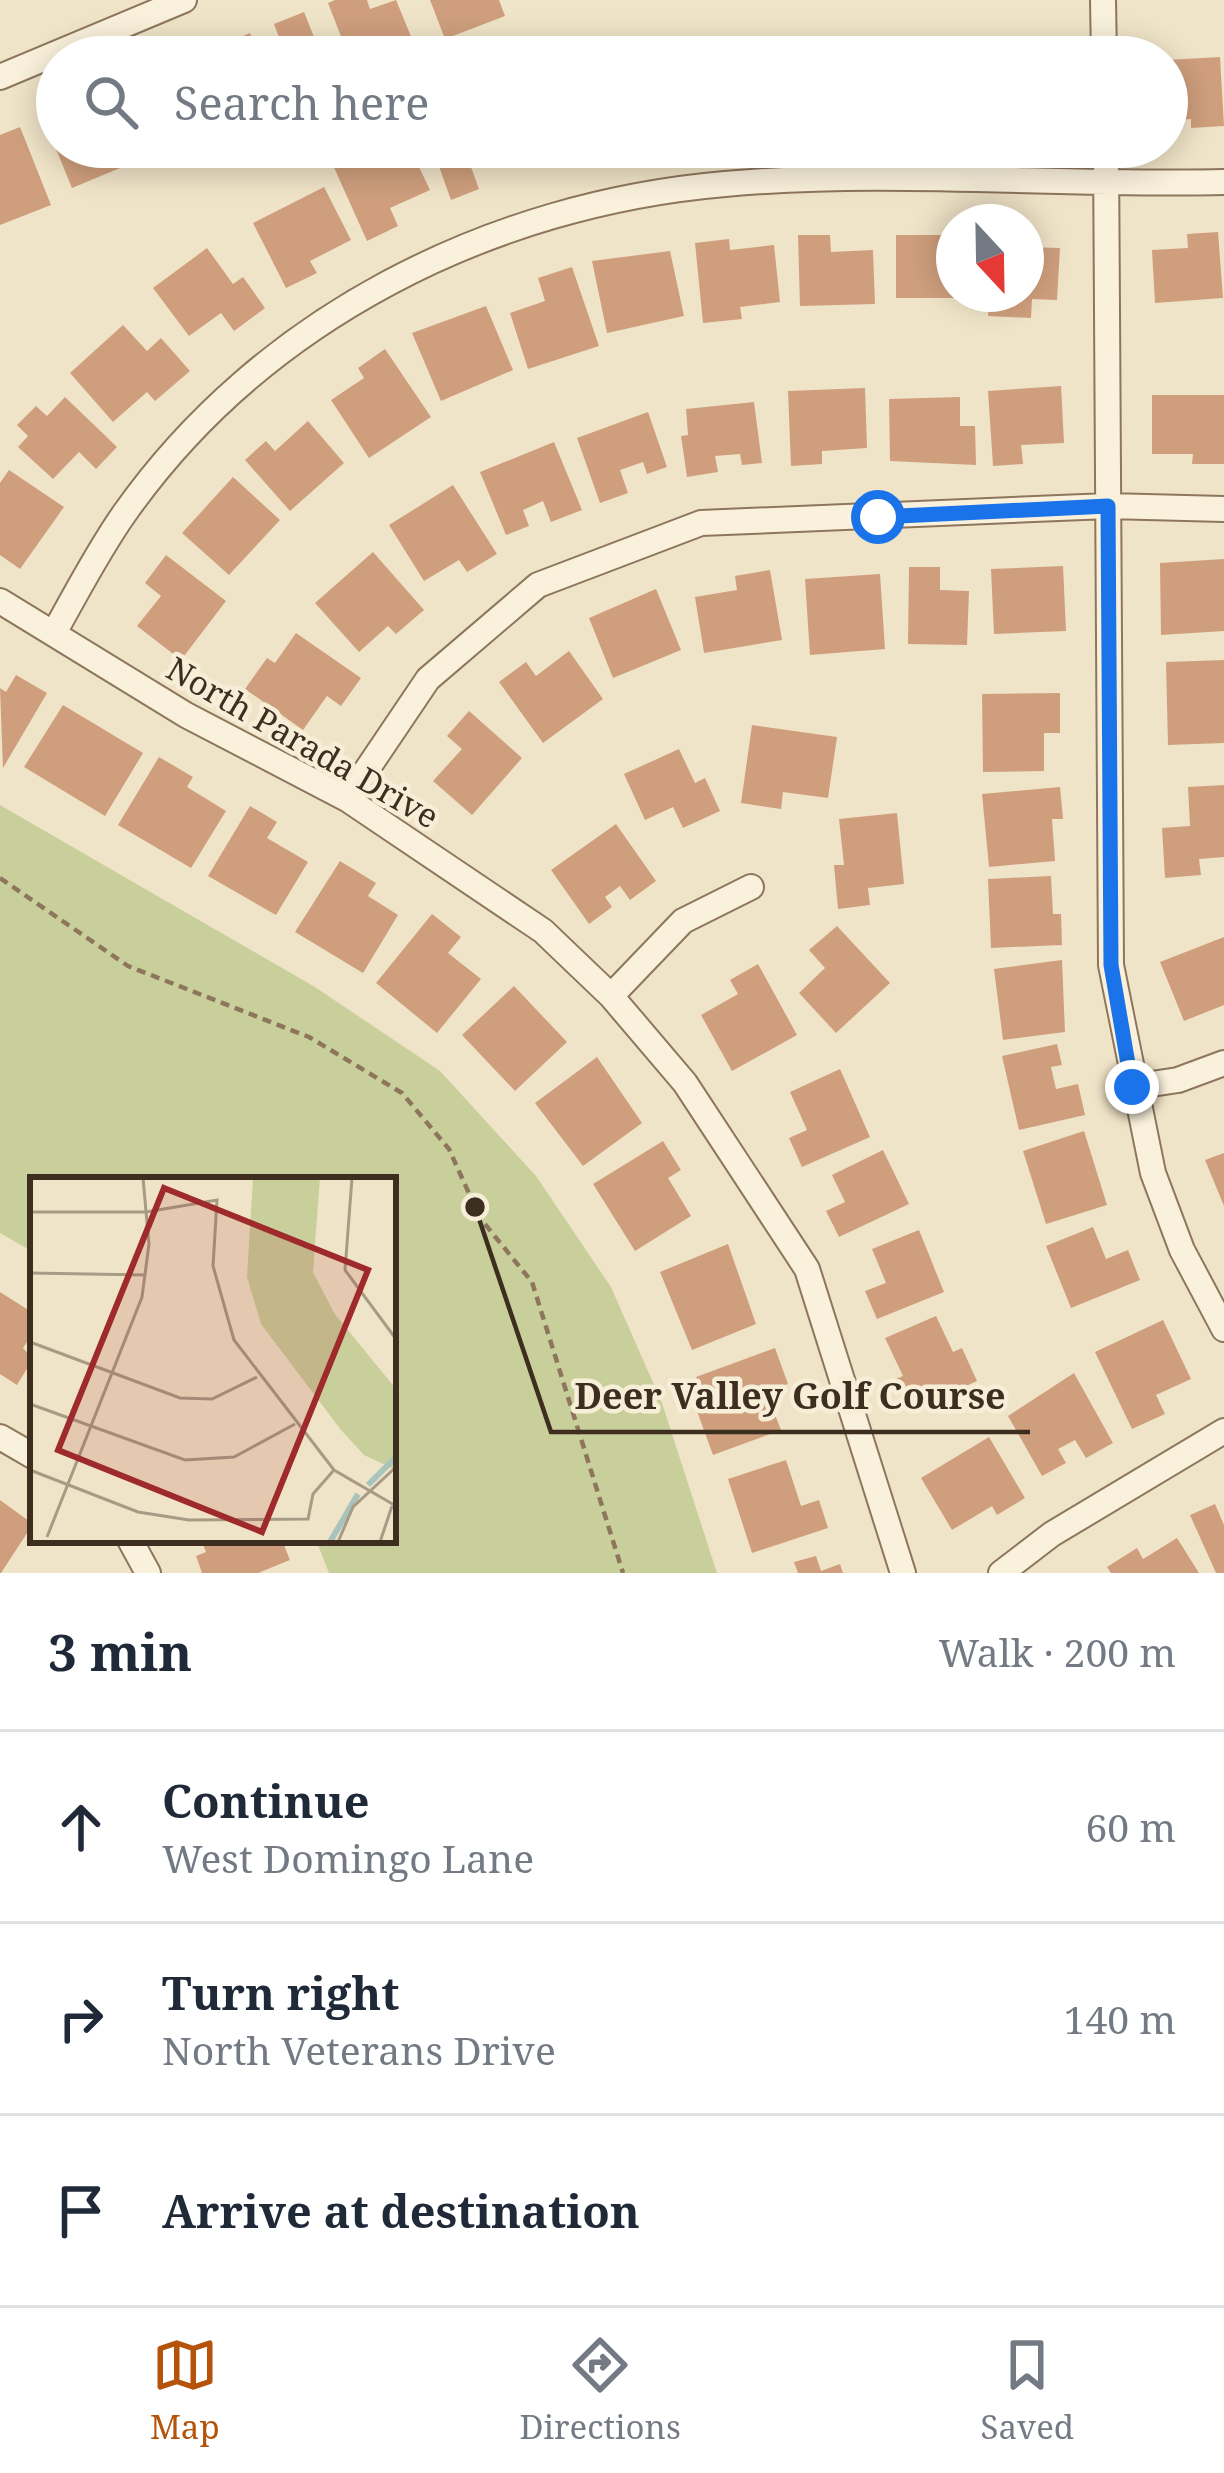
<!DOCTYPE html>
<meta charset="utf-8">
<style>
body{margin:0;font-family:"Noto Serif",serif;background:#f6f6f7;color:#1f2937}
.compass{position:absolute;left:936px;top:204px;width:108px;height:108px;border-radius:50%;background:#fff;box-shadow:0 6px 30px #0003;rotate:158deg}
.stop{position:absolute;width:36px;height:36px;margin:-27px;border:9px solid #1a73e8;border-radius:50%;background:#fff}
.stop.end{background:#1a73e8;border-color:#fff;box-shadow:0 3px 12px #0008}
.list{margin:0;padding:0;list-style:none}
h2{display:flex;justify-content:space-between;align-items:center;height:156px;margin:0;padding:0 48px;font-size:51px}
h2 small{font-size:39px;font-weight:400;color:#747a83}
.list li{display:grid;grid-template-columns:78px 1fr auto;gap:36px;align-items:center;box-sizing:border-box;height:192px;padding:0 48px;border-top:3px solid #e0e1e3}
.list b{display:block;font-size:45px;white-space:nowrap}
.list p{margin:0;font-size:39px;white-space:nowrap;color:#747a83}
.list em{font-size:39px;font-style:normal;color:#747a83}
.icon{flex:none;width:66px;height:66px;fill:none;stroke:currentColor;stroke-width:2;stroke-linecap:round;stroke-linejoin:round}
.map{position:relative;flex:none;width:1224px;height:1573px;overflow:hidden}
.search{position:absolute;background:#fff;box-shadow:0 6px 30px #0003;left:36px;right:36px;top:36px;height:132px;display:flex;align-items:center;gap:30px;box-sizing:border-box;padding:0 42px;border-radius:66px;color:#747a83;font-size:45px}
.sheet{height:732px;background:#fff}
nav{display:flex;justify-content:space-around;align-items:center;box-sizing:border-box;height:168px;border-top:3px solid #e0e1e3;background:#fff;font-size:33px;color:#747a83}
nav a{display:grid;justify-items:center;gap:6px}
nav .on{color:#b45309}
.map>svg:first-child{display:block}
.green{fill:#c9cf9b}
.building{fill:#cf9f7d}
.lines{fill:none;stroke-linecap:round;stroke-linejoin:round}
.street-casing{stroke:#8d765c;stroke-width:28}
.path{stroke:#8d765c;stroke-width:4.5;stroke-dasharray:9 6;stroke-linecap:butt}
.street{stroke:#faf1dc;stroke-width:24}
.route{stroke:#1a73e8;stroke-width:15}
.labels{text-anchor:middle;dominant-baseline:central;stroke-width:9;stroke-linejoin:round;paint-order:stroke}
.street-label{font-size:33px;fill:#3d2e20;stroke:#f7eed8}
.inset-river{fill:none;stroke:#a9c4bc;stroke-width:6}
.inset-road{fill:none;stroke:#a89b85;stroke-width:3}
.view{fill:#9e2a2b;fill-opacity:0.15;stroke:#9e2a2b;stroke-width:6}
.inset-edge{fill:none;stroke:#3d2e20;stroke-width:6}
.leader{fill:none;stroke:#3d2e20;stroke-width:4.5}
.callout-dot{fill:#3d2e20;stroke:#f7eed8;stroke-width:4.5}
.callout-label{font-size:36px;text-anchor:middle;font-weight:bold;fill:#3d2e20;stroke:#f7eed8;stroke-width:9;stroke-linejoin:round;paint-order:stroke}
</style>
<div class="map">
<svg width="1224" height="1573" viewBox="0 0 1224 1573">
<rect width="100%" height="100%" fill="#f0e4c8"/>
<path class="green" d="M0,805l315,182 125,84 96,105 75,111 51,116 55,170h-388l-13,-33h77v-360h-360v72l-33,-19z"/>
<path class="building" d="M335,0h32l3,9 26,-9 21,51 -16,6h-52l-21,-54z
M430,0h69l6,16 -60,23z
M304,12l18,45h-106l-3,-8 37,-16 6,16 24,-9 -6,-16z
M1056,39l1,18h-69v-14z
M871,46v11h-74v-8z
M1220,57l4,69 -33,2v-9l-24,2v-61z
M57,111v36h69l6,16 -60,25 -29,-71z
M20,127l31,78 -51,20v-90z
M432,147h69l3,8 -33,12 8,22 -28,11z
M410,148l20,42 -40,18 8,18 -31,15 -35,-78 31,-14 8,17z
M324,187l27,53 -41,21 7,12 -31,15 -33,-65z
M1218,232l5,66 -68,5 -3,-53 36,-2 -1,-14z
M798,235h32l1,17 42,-2 2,54 -75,2z
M896,235h58v63h-58z
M729,239l1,11 44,-5 6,57 -40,5 2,12 -39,4 -8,-80z
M1026,247l34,1 -3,52 -25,-1 -1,19 -43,-2 2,-22h36z
M207,248l26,36 10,-7 22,31 -31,23 -13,-18 -32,23 -36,-48z
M670,251l14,65 -77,17 -15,-72z
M572,267l27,79 -71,23 -18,-56 35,-12 -7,-23z
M486,306l27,64 -72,31 -29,-68z
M123,325l24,26 14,-13 29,33 -35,30 -8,-9 -34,30 -43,-49z
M385,349l46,68 -62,41 -38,-58 33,-22 -6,-10z
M1061,386l3,57 -43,2 2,19 -30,2 -5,-75z
M865,388l2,60 -45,3v13l-31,2 -3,-75z
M1152,395h72v69h-32l1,-10h-41z
M65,397l52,50 -21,22 -17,-17 -26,27 -35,-32 10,-11 -11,-11 19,-19 11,10z
M960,397v29h15l1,39 -86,-4 -1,-62z
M754,402l8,61 -20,2 -2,-11 -25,2 3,16 -31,5 -6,-41 7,-1 -2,-26z
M648,412l19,55 -20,7 -4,-12 -23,8 8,23 -28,10 -23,-65z
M308,421l36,42 -54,48 -45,-51 21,-19 9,10z
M554,442l28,68 -31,12 -8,-21 -20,9 6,16 -23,9 -26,-63z
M9,470l55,37 -44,62 -20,-14v-72z
M233,477l47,43 -51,55 -47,-42z
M453,485l44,69 -30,18 -8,-12 -35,21 -35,-56z
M373,552l51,58 -28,24 -8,-8 -29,26 -44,-49z
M166,555l60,46 -45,59 -44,-34 24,-30 -16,-13z
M1224,559v72l-63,4 -1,-72z
M1063,566l3,65 -72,3 -3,-65z
M909,567h31v23l29,1 -2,54 -59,-1z
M770,570l12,70 -78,13 -9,-56 42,-7 -2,-14z
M880,574l5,75 -75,6 -5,-76z
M656,589l25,61 -68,28 -24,-60z
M296,633l65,45 -20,28 -14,-10 -24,34 -58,-41 22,-31 8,5z
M569,651l34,48 -60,44 -44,-61 27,-20 10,14z
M1224,660v83l-56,2 -2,-83z
M16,675l31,18 -44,75 -3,-80 6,4z
M1060,693v40h-16v38l-61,1 -1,-78z
M63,705l80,48 -38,63 -81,-49z
M469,711l53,47 -50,57 -39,-34 29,-32 -15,-13z
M752,725l85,12 -9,61 -45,-6 -2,17 -40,-6z
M679,749l16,34 10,-5 15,33 -37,17 -10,-21 -28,13 -21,-46z
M159,757l34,20 -6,10 39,24 -35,57 -73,-43z
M1224,785v72l-25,2 2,16 -36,3 -3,-50 28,-2 -2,-39z
M1060,787l3,32h-11l3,42 -66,6 -7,-73z
M250,806l27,16 -10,16 41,24 -32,53 -68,-39z
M897,813l7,71 -36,4 2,17 -32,4 -4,-44h10l-5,-46z
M616,824l40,57 -26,19 -10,-14 -15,11 7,10 -23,17 -38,-54z
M340,861l36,22 -8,13 30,19 -35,58 -68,-41z
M1051,876l2,38h8l1,31 -71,3 -3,-69z
M432,914l29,23 -13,16 33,26 -44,54 -61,-50z
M837,926l53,57 -54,50 -37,-40 26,-25 -16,-18z
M1224,937v68l-40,16 -24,-59z
M1062,960l3,72 -62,8 -9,-71z
M758,964l39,71 -65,36 -31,-56 37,-21 -8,-14z
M514,986l53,56 -52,49 -53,-56z
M1057,1044l5,21 -11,2 5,22 22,-5 7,31 -66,15 -17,-74z
M597,1057l45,66 -59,43 -48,-63z
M840,1069l30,68 -68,30 -13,-29 18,-8 -17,-38z
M1084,1131l23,74 -61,19 -23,-73z
M663,1141l18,29 -13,8 23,38 -56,35 -42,-67z
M883,1150l26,54 -70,33 -13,-26 19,-9 -13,-27z
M1224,1153v53l-19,-46z
M1093,1227l13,32 22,-9 12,30 -69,28 -25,-62z
M919,1230l25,62 -67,27 -12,-28 21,-8 -14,-34z
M728,1244l28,80 -64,26 -32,-78z
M0,1292l33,21v20l-10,15 10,11 -16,26 -17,-11z
M936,1316l17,36 9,-4 15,33 -69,31 -15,-32 10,-4 -18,-38z
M1163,1320l28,59 -35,16 9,19 -33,15 -37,-77z
M775,1348l13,36 -22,8 15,38 -68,25 -16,-44 10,-4 -11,-30z
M1074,1373l39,70 -27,15 -11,-18 -17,9 8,14 -24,13 -34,-60z
M989,1437l36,61 -28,17 -5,-9 -40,24 -31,-52z
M786,1460l15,46 18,-6 9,28 -76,25 -24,-74z
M0,1500l33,24 -32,49h-1z
M1215,1504l9,21v48h-8l-26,-58z
M1177,1538l22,35h-88l-4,-6 30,-19 6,11z
M201,1540h81l8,20 -32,13h-56l-6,-17 10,-4z
M816,1556l5,15 19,-7 3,9h-45l-4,-11z"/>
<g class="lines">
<defs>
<path id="street" d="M1103,0l1,57
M0,77l184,-77
M1106,147l5,818 42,208 29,77 42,79
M0,601l186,114 161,84 196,132 68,65 74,87 122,186 96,304
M55,631c22,-39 43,-80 69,-117 137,-195 366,-310 601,-330 165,-15 333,2 499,-2
M347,799l81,-120 110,-94 163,-62 407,-17 116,3
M611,996l72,-75 68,-34
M1132,1087l46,-7 46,-17
M0,1437l33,19
M130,1540l18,33
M1001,1573l51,-39 172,-103"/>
</defs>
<use href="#street" class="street-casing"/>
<path class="path" d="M0,878l128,88 181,71 93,56 47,56 31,69 52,64 91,291"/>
<use href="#street" class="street"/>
</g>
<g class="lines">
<path class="route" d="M878,517l230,-11 3,459 21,122"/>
</g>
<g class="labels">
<g class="street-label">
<text transform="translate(303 742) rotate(30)">North Parada Drive</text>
</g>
</g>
<g transform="translate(30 1177)">
<rect width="366" height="366" fill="#f0e4c8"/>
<path d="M223,1h67l-7,94 21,41 62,76v81l-32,-15 -23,-25 -80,-106 -14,-47z" fill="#c9cf9b"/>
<path class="inset-river" d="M338,308l27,-27M300,365l28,-48"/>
<path class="inset-road" d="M322,1l-7,92 51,69M0,35h116l71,-12 -4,66 21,74 100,130 62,36M0,96l116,2M0,165l150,56 32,1 45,-22M0,227l155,56 49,-3 61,-33M0,293l108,42 51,8 119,-1 5,-25 21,-24M17,360l95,-240 7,-53 -6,-66M308,365l15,-35 43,-40M350,365l12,-36"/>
<path class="view" d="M134,11l204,82 -106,262 -204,-82z"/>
<rect width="366" height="366" class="inset-edge"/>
</g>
<path class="leader" d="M475 1207L551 1432H1030"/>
<circle class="callout-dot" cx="475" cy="1207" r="12"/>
<g class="callout-label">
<text x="790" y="1409">Deer Valley Golf Course</text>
</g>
</svg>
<svg class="compass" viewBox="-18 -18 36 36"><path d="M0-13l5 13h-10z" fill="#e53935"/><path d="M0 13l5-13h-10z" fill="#747a83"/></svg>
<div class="stop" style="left:878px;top:517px"></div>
<div class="stop end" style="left:1132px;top:1087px"></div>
<div class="search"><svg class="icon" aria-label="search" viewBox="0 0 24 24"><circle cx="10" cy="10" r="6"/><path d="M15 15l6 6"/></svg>Search here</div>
</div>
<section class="sheet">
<h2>3 min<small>Walk · 200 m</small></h2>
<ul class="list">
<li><svg class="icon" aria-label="ahead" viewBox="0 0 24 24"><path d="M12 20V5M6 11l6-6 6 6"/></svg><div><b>Continue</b><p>West Domingo Lane</p></div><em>60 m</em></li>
<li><svg class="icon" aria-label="right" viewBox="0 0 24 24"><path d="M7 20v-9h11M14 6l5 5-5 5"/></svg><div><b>Turn right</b><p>North Veterans Drive</p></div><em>140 m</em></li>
<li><svg class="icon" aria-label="arrive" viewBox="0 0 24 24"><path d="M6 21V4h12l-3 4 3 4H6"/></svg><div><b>Arrive at destination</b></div></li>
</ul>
</section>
<nav>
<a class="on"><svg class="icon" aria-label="map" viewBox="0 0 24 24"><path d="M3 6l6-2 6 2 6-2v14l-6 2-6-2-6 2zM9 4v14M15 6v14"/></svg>Map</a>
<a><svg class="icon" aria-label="directions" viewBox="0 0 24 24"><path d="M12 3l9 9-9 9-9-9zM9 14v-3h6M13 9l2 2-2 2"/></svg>Directions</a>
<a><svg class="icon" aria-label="saved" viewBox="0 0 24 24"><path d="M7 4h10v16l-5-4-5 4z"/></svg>Saved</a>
</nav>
